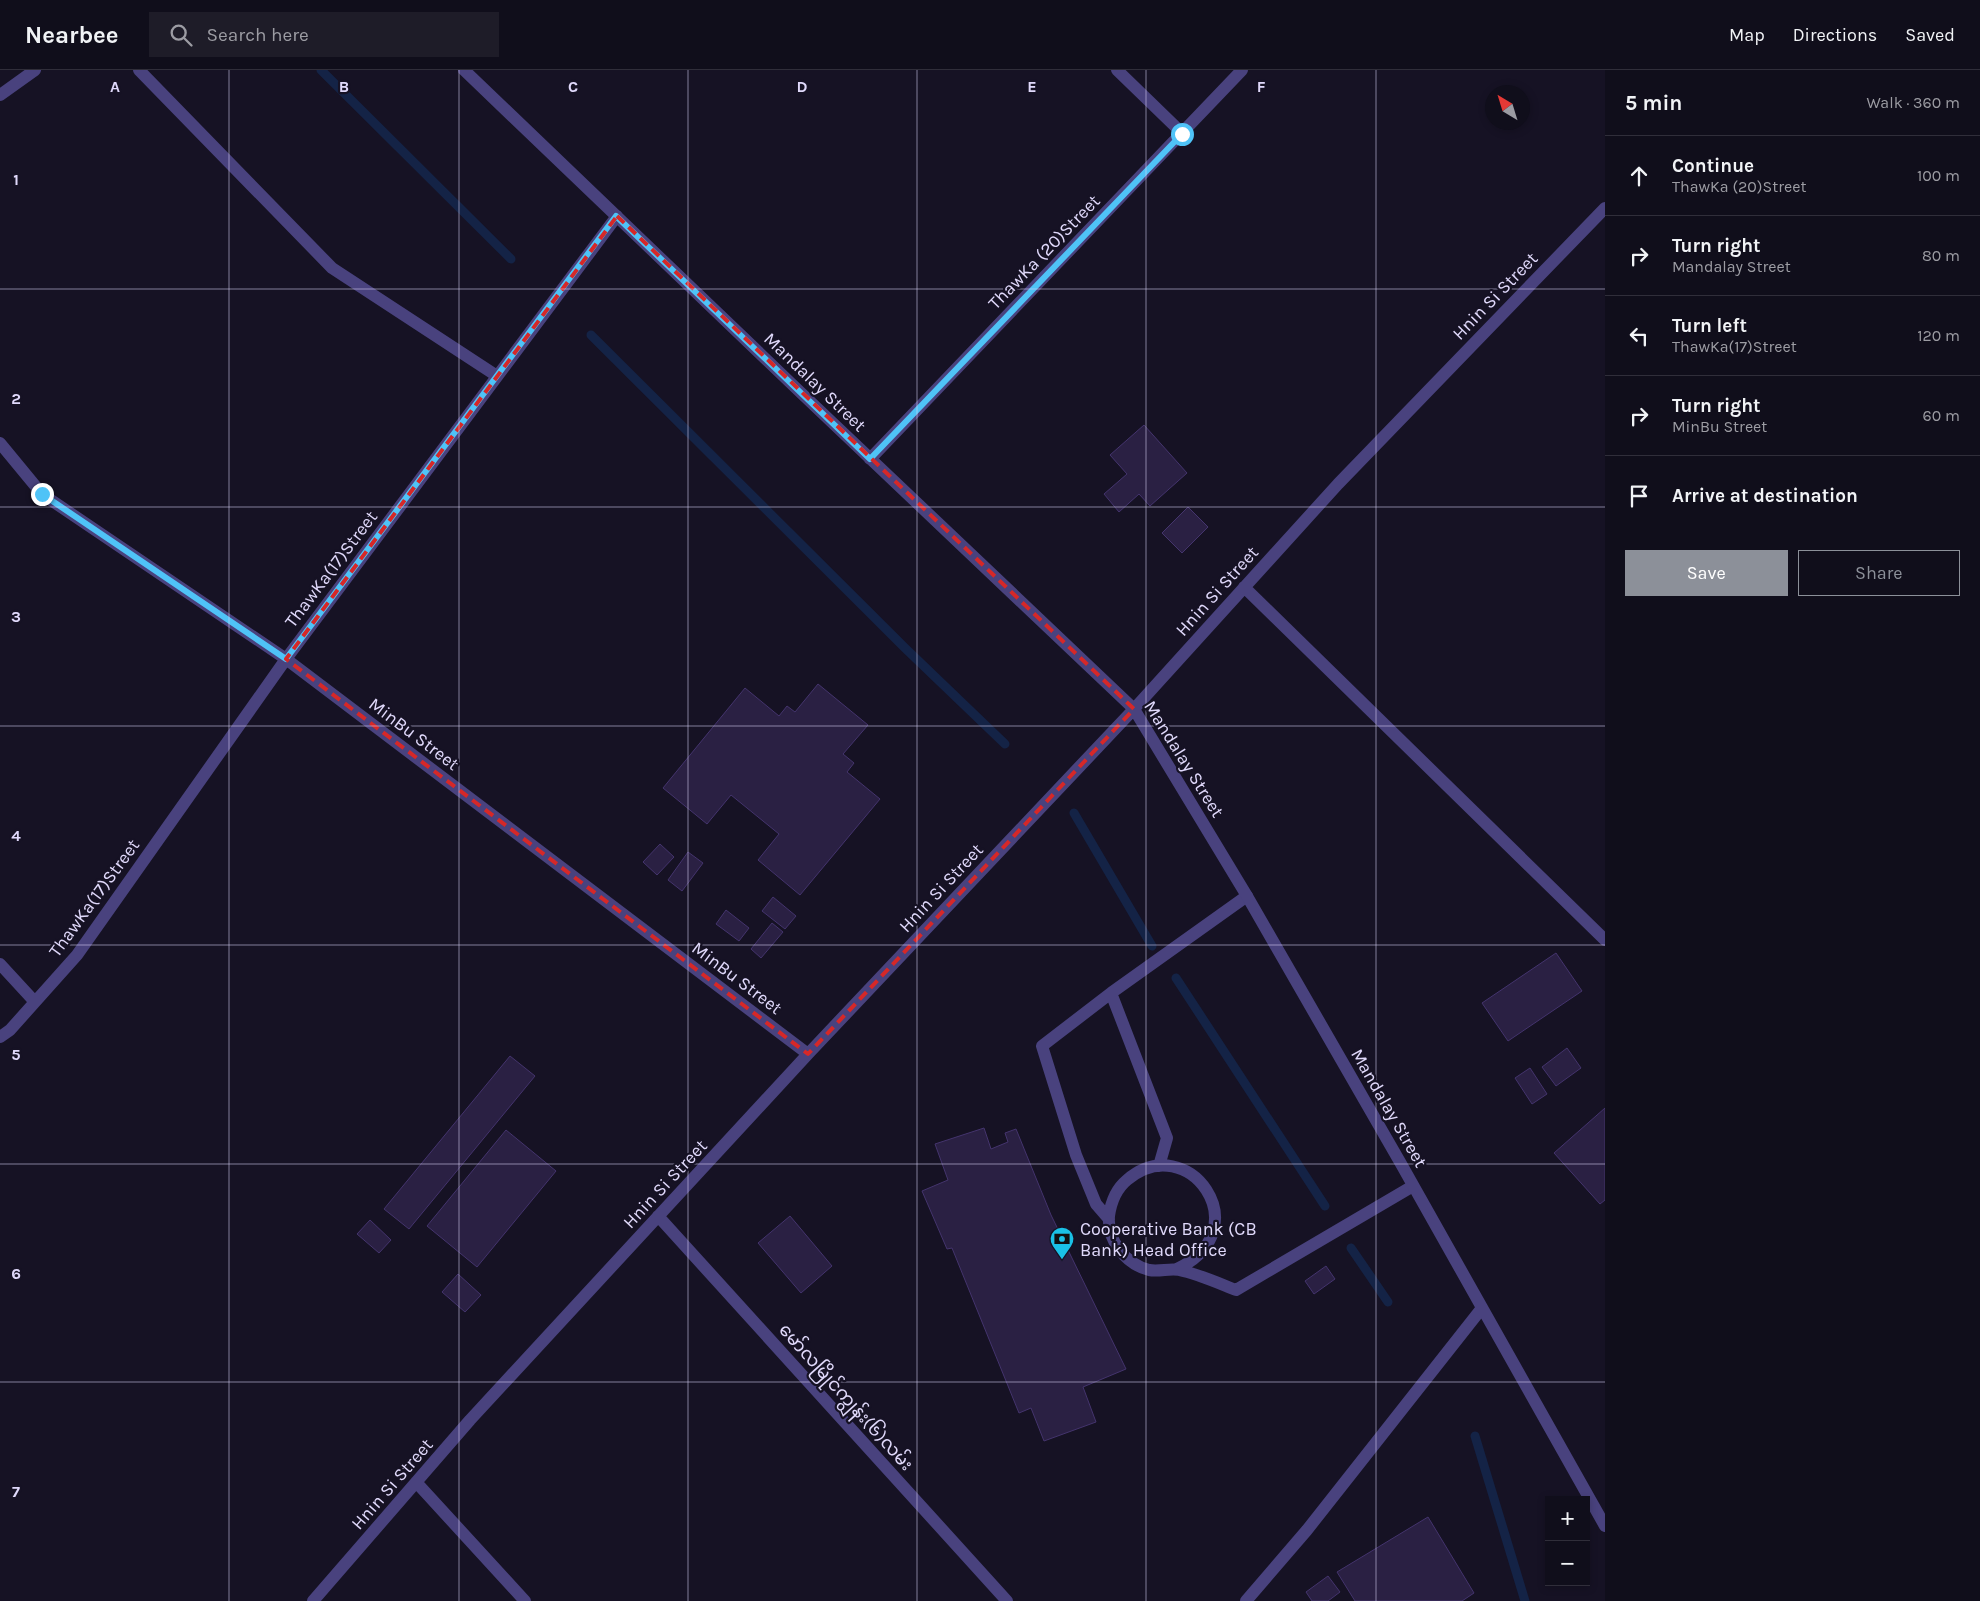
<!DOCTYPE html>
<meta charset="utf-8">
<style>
body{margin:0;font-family:Karla,"Noto Sans Myanmar",sans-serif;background:#1e1c28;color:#f1f3f6}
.controls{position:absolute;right:15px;bottom:15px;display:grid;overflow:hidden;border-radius:0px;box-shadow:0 2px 8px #0003}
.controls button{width:45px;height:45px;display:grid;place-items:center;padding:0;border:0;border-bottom:1px solid #302e3a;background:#100e1b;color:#f1f3f6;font:25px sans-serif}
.compass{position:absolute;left:1485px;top:15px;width:45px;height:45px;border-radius:50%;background:#100e1b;box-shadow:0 2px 8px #0003;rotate:322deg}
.stop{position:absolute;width:15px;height:15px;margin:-11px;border:4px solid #4fc3f7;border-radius:50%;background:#fff}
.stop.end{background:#4fc3f7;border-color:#fff;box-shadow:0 1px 5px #0008}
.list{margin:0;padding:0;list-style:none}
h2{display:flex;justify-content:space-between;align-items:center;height:65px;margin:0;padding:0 20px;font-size:21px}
h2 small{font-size:16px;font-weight:400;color:#9c9ca3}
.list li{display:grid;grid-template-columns:32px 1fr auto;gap:15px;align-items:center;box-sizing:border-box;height:80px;padding:0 20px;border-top:1px solid #302e3a}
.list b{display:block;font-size:19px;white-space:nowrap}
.list p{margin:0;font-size:16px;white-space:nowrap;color:#9c9ca3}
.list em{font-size:16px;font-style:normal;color:#9c9ca3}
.actions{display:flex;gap:10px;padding:15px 20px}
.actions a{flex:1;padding:11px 0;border:1px solid #8c9099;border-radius:0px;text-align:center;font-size:18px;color:#8c9099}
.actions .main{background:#8c9099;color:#fff}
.icon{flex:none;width:28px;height:28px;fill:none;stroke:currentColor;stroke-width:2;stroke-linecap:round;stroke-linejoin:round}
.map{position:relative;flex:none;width:1605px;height:1531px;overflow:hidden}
header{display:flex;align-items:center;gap:30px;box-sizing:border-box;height:70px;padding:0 25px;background:#100e1b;border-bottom:1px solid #302e3a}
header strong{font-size:24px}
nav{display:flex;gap:28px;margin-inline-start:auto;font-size:18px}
.search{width:350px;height:45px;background:#1e1c28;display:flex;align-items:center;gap:12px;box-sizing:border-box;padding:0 18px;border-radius:0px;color:#9c9ca3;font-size:19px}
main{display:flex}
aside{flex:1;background:#100e1b}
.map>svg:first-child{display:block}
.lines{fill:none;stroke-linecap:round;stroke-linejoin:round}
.stream{stroke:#142346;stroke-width:9}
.building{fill:#2a2043;stroke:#44346d}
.service{stroke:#49427e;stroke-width:12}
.minor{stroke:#49427e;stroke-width:12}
.route{stroke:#4fc3f7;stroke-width:6}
.marked{fill:none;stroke:#d62828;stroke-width:4;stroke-dasharray:10 6;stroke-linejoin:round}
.grid{fill:none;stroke:#e0d9fb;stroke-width:1;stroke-opacity:0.55}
.labels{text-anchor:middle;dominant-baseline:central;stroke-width:4.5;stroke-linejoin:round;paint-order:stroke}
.street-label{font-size:18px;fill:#e0d9fb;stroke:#161224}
.poi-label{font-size:18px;fill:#e0d9fb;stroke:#161224;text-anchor:start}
.grid-label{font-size:16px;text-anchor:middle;font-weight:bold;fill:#e0d9fb;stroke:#161224;stroke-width:4.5;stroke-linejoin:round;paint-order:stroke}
</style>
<header>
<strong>Nearbee</strong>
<div class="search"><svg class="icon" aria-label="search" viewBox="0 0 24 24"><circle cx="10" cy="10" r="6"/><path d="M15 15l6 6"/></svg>Search here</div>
<nav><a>Map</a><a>Directions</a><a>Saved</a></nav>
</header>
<main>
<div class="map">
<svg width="1605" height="1531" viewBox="0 0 1605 1531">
<rect width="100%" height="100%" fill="#161224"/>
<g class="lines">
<path class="stream" d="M321,0l190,189
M591,265l314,313 100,96
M1074,743l78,133
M1176,908l149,228
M1351,1178l37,54
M1475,1366l50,165"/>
</g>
<path class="building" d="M1144,355l43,48 -37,33 -11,-12 -20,18 -15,-18 23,-20 -17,-19z
M1188,437l20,20 -26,26 -20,-20z
M818,614l50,41 -25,29 11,9 -7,9 33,27 -80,96 -42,-35 21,-26 -48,-39 -24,29 -44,-36 82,-100 34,28 8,-10 8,6z
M660,774l14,13 -17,18 -14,-13z
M688,782l15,11 -21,28 -14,-11z
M773,827l23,19 -11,13 -23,-18z
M726,840l23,18 -10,13 -23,-17z
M772,853l11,9 -22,26 -10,-9z
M1556,883l26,38 -74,50 -26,-38z
M1567,978l14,20 -25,18 -14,-19z
M510,986l25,20 -126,153 -25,-20z
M1530,998l17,26 -15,10 -17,-26z
M1605,1038v92l-5,4 -46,-51z
M984,1058l7,21 17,-7 -3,-9 11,-4 35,86 75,154 -43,18 13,35 -52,19 -13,-33 -12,5 -67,-165 -5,1 -25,-58 26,-11 -13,-36z
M506,1060l50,41 -79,96 -50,-41z
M790,1146l42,50 -31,27 -43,-50z
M370,1150l21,20 -12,13 -22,-19z
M1326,1196l9,13 -21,15 -9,-13z
M458,1204l23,21 -16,17 -23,-20z
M1428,1447l46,76 -12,8h-107l-18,-29z
M1328,1506l12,16 -12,9h-16l-6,-9z"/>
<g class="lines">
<path class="service" d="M1111,923l56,145 -8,28
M1109,1149l-13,-15 -20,-49 -34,-109 69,-53 136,-97
M1177,1199c84,-40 11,-141 -50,-89 -11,9 -16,22 -18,36 -2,25 17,48 40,54 10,2 21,-2 30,0 19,4 39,13 57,20l177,-104"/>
<path class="minor" d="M139,0l193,198 165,108
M464,0l334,320 336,319 113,187 153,266 205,364
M1117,0l65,63
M0,25l35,-25
M0,373l42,51 244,165 522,395
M870,389l372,-389
M1244,517l361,353
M0,894l35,38
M0,967l10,-7 67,-75 209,-296 331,-443
M658,1146l349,385
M416,1412l109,119
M313,1531l157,-181 338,-366 326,-345 204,-225 267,-276
M1246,1531l61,-71 175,-222"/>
</g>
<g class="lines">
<path class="route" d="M42,424l244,165 330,-443 254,243 312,-325"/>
</g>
<path class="marked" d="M617,146l517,493 -326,345 -522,-395z"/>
<path class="grid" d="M229,0v1531M459,0v1531M688,0v1531M917,0v1531M1146,0v1531M1376,0v1531M0,219h1605M0,437h1605M0,656h1605M0,875h1605M0,1094h1605M0,1312h1605"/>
<defs>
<symbol id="bank-pin" viewBox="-11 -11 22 30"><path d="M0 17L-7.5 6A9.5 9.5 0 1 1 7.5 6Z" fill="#1ac1e6" stroke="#161224"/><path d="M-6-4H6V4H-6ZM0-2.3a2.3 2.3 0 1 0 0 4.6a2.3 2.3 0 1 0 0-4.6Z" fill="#111"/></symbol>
</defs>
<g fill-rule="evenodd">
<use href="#bank-pin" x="1048" y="1155" width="28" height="38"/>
</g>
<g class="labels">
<g class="street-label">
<text transform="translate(1044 182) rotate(-46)">ThawKa (20)Street</text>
<text transform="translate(1495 226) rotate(-46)">Hnin Si Street</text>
<text transform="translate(815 312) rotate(44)">Mandalay Street</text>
<text transform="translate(331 499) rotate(-53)">ThawKa(17)Street</text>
<text transform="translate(1217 521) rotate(-48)">Hnin Si Street</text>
<text transform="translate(414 664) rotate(37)">MinBu Street</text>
<text transform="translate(1184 689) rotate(58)">Mandalay Street</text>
<text transform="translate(941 818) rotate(-47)">Hnin Si Street</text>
<text transform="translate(94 828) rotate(-54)">ThawKa(17)Street</text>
<text transform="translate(737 908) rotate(37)">MinBu Street</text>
<text transform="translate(1389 1038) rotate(60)">Mandalay Street</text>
<text transform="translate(665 1114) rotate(-47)">Hnin Si Street</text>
<text transform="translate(846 1327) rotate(48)">မော်လမြိုင်ကျွန်း(၆)လမ်း</text>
<text transform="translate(392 1414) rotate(-49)">Hnin Si Street</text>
</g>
<g class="poi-label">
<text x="1080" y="1159">Cooperative Bank (CB<tspan x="1080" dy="21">Bank) Head Office</tspan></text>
</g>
</g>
<g class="grid-label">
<text x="115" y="22">A</text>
<text x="344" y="22">B</text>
<text x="573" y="22">C</text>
<text x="802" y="22">D</text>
<text x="1032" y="22">E</text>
<text x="1261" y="22">F</text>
<text x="16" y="115">1</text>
<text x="16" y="334">2</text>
<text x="16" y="552">3</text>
<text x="16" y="771">4</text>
<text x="16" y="990">5</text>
<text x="16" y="1209">6</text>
<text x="16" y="1427">7</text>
</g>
</svg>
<div class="controls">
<button>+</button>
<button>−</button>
</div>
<svg class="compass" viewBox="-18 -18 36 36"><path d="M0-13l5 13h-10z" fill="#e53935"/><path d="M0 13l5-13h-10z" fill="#9c9ca3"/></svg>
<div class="stop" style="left:1182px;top:64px"></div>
<div class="stop end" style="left:42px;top:424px"></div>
</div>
<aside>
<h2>5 min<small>Walk · 360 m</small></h2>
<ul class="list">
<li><svg class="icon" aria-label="ahead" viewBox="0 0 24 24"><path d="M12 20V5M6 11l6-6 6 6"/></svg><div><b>Continue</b><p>ThawKa (20)Street</p></div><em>100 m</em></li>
<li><svg class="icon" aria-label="right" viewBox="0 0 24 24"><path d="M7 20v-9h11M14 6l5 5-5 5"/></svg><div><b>Turn right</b><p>Mandalay Street</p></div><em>80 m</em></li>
<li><svg class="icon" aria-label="left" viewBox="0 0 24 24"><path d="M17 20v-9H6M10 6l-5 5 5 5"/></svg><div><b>Turn left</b><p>ThawKa(17)Street</p></div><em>120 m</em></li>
<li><svg class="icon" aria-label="right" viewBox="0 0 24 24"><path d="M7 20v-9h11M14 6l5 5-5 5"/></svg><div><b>Turn right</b><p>MinBu Street</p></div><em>60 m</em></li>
<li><svg class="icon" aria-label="arrive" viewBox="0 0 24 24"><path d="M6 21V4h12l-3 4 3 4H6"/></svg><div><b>Arrive at destination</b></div></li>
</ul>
<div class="actions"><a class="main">Save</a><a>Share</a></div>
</aside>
</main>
